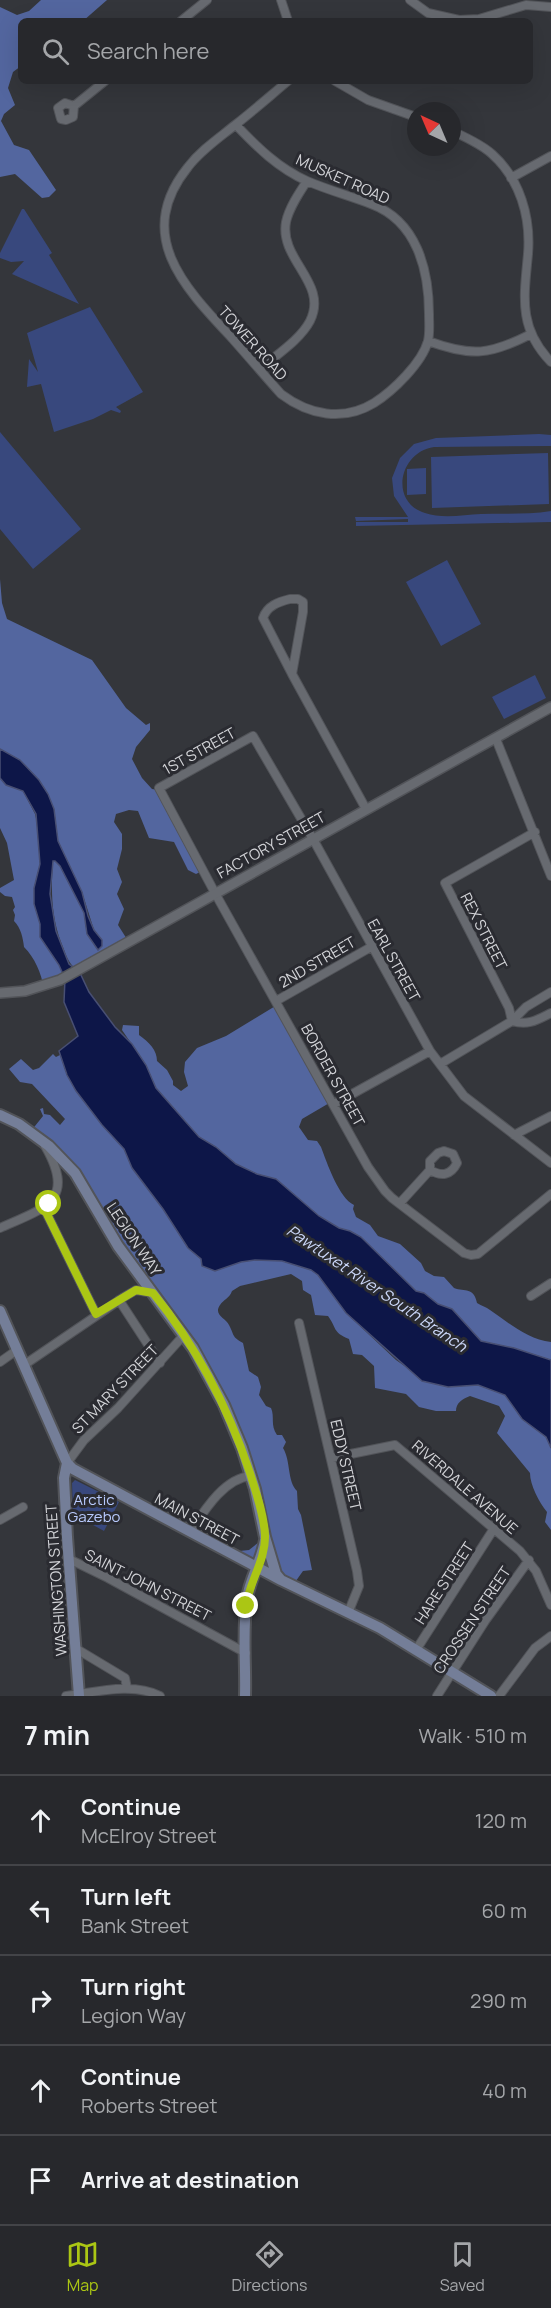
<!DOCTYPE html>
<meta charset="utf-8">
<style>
body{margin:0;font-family:Manrope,sans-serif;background:#2f3034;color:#f1f3f6}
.compass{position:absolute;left:407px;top:102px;width:54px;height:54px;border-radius:50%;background:#27282c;box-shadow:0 6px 24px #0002;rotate:316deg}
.stop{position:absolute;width:18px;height:18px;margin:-14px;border:4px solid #abc614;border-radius:50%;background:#fff}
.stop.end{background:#abc614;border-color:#fff;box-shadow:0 2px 6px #0008}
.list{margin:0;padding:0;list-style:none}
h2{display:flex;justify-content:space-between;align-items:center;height:78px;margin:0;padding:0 24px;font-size:26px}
h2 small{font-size:20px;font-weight:400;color:#a4a6a9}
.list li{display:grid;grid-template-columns:39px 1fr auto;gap:18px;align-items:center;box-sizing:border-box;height:90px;padding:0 24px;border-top:2px solid #434448}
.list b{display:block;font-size:22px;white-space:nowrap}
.list p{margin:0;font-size:20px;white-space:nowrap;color:#a4a6a9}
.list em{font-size:20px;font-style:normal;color:#a4a6a9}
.icon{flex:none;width:33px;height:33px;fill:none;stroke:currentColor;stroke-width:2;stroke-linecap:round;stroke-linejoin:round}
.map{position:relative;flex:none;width:551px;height:1696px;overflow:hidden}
.search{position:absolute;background:#27282c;box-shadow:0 6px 24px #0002;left:18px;right:18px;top:18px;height:66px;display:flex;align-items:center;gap:15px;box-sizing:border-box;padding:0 21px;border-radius:9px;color:#a4a6a9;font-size:22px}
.sheet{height:528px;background:#27282c}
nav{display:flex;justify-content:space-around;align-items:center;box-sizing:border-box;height:84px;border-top:2px solid #434448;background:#27282c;font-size:16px;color:#a4a6a9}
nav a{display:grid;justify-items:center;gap:3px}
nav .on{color:#abc614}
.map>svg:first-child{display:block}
.green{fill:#38487d}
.forest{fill:#53669f}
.water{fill:#0d1648;stroke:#484f73;stroke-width:1.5}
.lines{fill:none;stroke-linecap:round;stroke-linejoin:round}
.minor-casing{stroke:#525459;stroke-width:10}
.tertiary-casing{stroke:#525459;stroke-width:12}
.secondary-casing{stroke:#525459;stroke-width:14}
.minor{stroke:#676a70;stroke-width:8}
.tertiary{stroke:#676a70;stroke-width:9}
.secondary{stroke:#747e98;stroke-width:10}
.route{stroke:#abc614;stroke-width:8}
.labels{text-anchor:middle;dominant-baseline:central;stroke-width:6;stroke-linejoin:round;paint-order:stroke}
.street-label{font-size:15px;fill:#d3d4d8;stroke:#2a2b31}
.park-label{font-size:15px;fill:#b8cafd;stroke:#2a2b31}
.water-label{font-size:16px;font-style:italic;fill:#cad6f8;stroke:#2a2b31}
</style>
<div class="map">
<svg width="551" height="1696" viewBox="0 0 551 1696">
<rect width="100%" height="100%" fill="#34363b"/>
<path class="green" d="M22,209h2l28,44 -3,2 30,49 -67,-30 12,-13 -13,1 -11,-4v-5z
M90,307l53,85 -27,15 5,4 -1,2 -9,-3 -18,9 -39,13 -13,-48 -14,3 2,-28 9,13 -11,-39z
M0,432l81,97 -48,40 -33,-40z
M539,434l12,1v11l-117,1c-35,5 -45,55 -9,66 17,6 38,2 56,1 23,-1 47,1 70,-3v11l-195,4v-4h52v-3l-52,2 -1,-4h53l-14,-21 -2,-18 8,-20 14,-14 22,-6z
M548,453l1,51 -117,4 -1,-51z
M426,468v26l-19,1v-26z
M447,560l34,64 -40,22 -35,-64z
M535,675l11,23 -42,21 -12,-22z
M75,1480l44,22 -15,29 -31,-17 -1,-31z"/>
<path class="forest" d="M41,0h66l-24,21h-62v45l-8,6 -5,16 7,17 -11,9 -3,7 13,24 15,5 27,40 -7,7 -7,1 -27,-24 -15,3v-170l17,8 12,-4z
M0,579l2,24 5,16 85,41 34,48 20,17 4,-2v7l-14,17 -4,12 10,19 10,11 6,1 46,80 -8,4 -8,-4 -14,-28 -25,-4 -11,-27 -9,-1 -13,4 -2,8 8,12v15l-5,20 5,13 -5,12 7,15 -6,16 12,19 -53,26c-10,-8 -11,-16 -16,-28 -10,-27 -10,-52 -8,-81h2l5,5 24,47 3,21 11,16 4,-10 -8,-10 -12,-38 -24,-51 -4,-32 -34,-49 -20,-11z
M0,778l6,7 17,6 12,23 2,9 3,41 -6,24v16l6,20v13l19,28 6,14 -21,9c-3,-15 -9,-30 -20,-41 -1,-9 -3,-19 -10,-26l1,-6 -2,-5 2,-3 -3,-10 -7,-1 -5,-4v-4l14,-8 -7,-37 -7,-15z
M277,1005l54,97 -29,17 -3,8 9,13 9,1 4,6c6,16 18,51 33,58l-1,4 3,8 14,8 8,11 22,8 21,19 4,8 9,5 10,1 10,11c11,4 20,-1 23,15 5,3 9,4 13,7 19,13 37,29 61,32v18l-37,-12 -33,-7 -29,-32 -15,-5 -13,-11 -8,-2 -55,-54 -11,-6 -11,-3 -20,-12 -43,-37 -19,-5 -21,-10 -20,-17 -17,-10 -43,-49 -10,-23 -24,-35 1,-5 16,1v9c10,7 18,15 18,26l10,9 6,11v4l8,6 7,-5 -4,-14 1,-10 12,-14 29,-12z
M53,1054l3,3 4,-2 7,20 35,50 22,24 8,19 31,41 25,39 13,11 1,7 53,-6 27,1 29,9 7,5 28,38 50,47 10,7 42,20 30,-2 27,10 17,24 24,18 5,11v82l-6,-8 2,-10c-8,-10 -17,-27 -17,-39l-33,-40 8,-17 -6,-10 -29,-10c-8,3 -14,7 -14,15h-20l-17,-4 -13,-13 -31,-6 -1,-22 -12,-11 -9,-1 -4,-15c-17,-7 -12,-11 -21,-23l-13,-1 -4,-20 -8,-5 -1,-9 -11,-7 -51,12 -8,5c-3,8 -8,8 -12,14 -7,10 6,13 9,20 6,11 2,11 14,18l6,28 9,6 3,10 -2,8 7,11 5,2c4,9 -1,17 6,27h5l4,7 -3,6c8,13 4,33 14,43l1,18 3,6 11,55 -9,1 -10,14 -63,-33 19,-2 15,-12 -38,-130 -57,-95 -94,-140 -44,-42 12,-15 -3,-7 3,-1 1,6 6,1 10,10 5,-6 -33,-35 -12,-2 -11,-13 12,-10 12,11 6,-2z"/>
<path class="water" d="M0,749l20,11 19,20 9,14 6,15 4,32 24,51 6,24 6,14 8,10v6l-4,4 -11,-16 -3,-21 -24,-47 -5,-5h-2l-3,33 6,37 13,33 11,9 9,19 26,35 17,17 14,21 10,23 43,49 17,10 20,17 21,10 19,5 43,37 20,12 11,3 11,6 55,54 8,2 14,11 14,5 29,32 33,7 37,12v88l-5,-11 -24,-18 -17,-24 -27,-10 -30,2 -26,-6 -76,-68 -28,-38 -7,-5 -29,-9 -27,-1 -14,2 -26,9 -13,-5 -1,-7 -13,-11 -25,-39 -31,-41 -8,-19 -22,-24 -26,-34 -9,-16 -8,-24 19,-15 -14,-34 1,-23 -6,-14 -19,-28v-13l-6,-20v-16l6,-24 -4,-50 -13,-23 -17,-6 -6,-7z"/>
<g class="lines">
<defs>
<path id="minor" d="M281,0l7,21
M410,0l18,13 31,7 20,-1 47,-14 25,2
M181,21l26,-21
M335,81l33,19 48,17
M65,103l9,3 -1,11 -7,3 -5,-1 -3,-11z
M74,106l31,-25
M236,125c21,22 42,43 71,56 21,9 43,15 64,23 46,17 58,66 58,110 0,9 1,19 -1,27 -6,22 -35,50 -54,62 -31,19 -65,12 -93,-9 -17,-19 -34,-39 -51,-58 -47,-50 -96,-102 -42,-169 13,-17 31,-29 47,-42 18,-14 35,-29 53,-44
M452,131c13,6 29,13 40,23 28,25 39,63 36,100 -4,43 -10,74 23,108
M511,178l40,-22
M428,341c44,16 62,14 103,-7
M260,369c16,-14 40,-29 50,-48 19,-38 -31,-61 -24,-99 3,-14 13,-29 21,-41
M290,599h8l5,3v10l-11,62 -29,-56c4,-12 15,-16 27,-19z
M292,674l74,135
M496,739l55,137
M276,1001l95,-54
M512,1021l-3,-13 -64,-125 90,-51
M512,1021c16,5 25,-1 39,-8
M440,1064l72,-43 14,-14 25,-15
M334,1104l96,-53
M514,1135l37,-19
M444,1151l9,3 4,9c-6,12 -15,14 -27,7v-9l8,-8z
M551,1163l-87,-67 -34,-45 -117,-212 -60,-103 -94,52 56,105 153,274 17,24 7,7 72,55 7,2 7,-1 73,-60
M400,1203l30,-33
M44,1208l52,106
M0,1228c45,-20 77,-27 45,-82
M531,1296l20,-13
M119,1300l41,63
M299,1323l58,248 2,15 -11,27
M0,1362l17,-12
M24,1365l100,-68 12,-7 17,3
M331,1458l64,-13 125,106 16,20 15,34
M67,1463l17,-23 34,-32 66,-73
M0,1520l23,-13
M190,1532c14,-21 34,-54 61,-56
M69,1559l39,19 138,75
M75,1648l50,30 2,10
M416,1650l77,-120
M66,1696c31,-4 66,-14 94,0
M437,1696l48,-75 44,-61
M499,1696l36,-48 16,-12"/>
<path id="tertiary" d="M0,993l25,-2 35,-11 491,-273"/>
<path id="secondary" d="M0,1115l19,9 30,22 26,27 43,73 75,102 31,57 18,43 13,41 10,48 11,37 5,6
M0,1311l67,152 6,6 208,111 99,48 111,68
M67,1463l-3,15 3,59 12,159
M245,1696c1,-32 -3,-66 2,-98 3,-20 15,-38 18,-58"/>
</defs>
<use href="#minor" class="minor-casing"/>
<use href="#tertiary" class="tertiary-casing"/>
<use href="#secondary" class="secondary-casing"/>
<use href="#minor" class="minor"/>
<use href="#tertiary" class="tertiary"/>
<use href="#secondary" class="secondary"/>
</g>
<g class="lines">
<path class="route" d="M49,1204l-5,4 52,106 40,-24 17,3c44,54 75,114 97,180 6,19 14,42 15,62 1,25 -16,47 -19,71"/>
</g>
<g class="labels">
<g class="street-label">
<text transform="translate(343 179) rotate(24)">MUSKET ROAD</text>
<text transform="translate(253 343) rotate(48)">TOWER ROAD</text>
<text transform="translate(199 751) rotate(-29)">1ST STREET</text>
<text transform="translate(271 845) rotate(-29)">FACTORY STREET</text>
<text transform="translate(484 931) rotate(63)">REX STREET</text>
<text transform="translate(394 960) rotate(61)">EARL STREET</text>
<text transform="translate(317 962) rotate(-30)">2ND STREET</text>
<text transform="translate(333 1075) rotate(61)">BORDER STREET</text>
<text transform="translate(134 1239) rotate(56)">LEGION WAY</text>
<text transform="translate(115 1389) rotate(-46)">ST MARY STREET</text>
<text transform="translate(346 1465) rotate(77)">EDDY STREET</text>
<text transform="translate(465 1487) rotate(41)">RIVERDALE AVENUE</text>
<text transform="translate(197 1519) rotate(28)">MAIN STREET</text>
<text transform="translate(56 1580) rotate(-94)">WASHINGTON STREET</text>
<text transform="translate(444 1583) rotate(-57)">HARE STREET</text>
<text transform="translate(148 1585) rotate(27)">SAINT JOHN STREET</text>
<text transform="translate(472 1620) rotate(-56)">CROSSEN STREET</text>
</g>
<g class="park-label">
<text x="94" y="1499">Arctic<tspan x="94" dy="17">Gazebo</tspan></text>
</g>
<g class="water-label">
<text transform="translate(377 1288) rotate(34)">Pawtuxet River South Branch</text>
</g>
</g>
</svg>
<svg class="compass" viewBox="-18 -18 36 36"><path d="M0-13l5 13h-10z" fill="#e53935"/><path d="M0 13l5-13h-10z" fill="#a4a6a9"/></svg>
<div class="stop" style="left:49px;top:1204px"></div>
<div class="stop end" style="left:246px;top:1606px"></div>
<div class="search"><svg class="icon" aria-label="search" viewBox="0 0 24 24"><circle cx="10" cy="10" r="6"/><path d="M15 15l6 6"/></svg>Search here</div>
</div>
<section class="sheet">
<h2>7 min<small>Walk · 510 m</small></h2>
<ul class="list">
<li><svg class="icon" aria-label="ahead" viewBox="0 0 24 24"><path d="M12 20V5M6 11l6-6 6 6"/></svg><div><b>Continue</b><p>McElroy Street</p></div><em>120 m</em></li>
<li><svg class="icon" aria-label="left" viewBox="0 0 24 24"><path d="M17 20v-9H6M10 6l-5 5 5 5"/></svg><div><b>Turn left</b><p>Bank Street</p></div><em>60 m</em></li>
<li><svg class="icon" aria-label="right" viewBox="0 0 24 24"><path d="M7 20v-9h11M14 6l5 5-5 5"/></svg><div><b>Turn right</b><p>Legion Way</p></div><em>290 m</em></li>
<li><svg class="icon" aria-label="ahead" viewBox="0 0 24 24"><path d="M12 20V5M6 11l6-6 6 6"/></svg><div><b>Continue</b><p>Roberts Street</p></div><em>40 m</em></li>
<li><svg class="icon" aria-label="arrive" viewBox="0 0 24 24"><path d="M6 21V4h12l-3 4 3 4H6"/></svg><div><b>Arrive at destination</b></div></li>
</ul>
</section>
<nav>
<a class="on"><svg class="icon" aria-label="map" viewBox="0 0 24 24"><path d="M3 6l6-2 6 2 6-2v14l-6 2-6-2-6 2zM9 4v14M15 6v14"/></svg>Map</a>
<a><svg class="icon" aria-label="directions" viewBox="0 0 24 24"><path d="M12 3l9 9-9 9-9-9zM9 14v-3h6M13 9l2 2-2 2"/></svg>Directions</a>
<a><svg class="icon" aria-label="saved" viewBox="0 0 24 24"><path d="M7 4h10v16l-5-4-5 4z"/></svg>Saved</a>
</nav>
